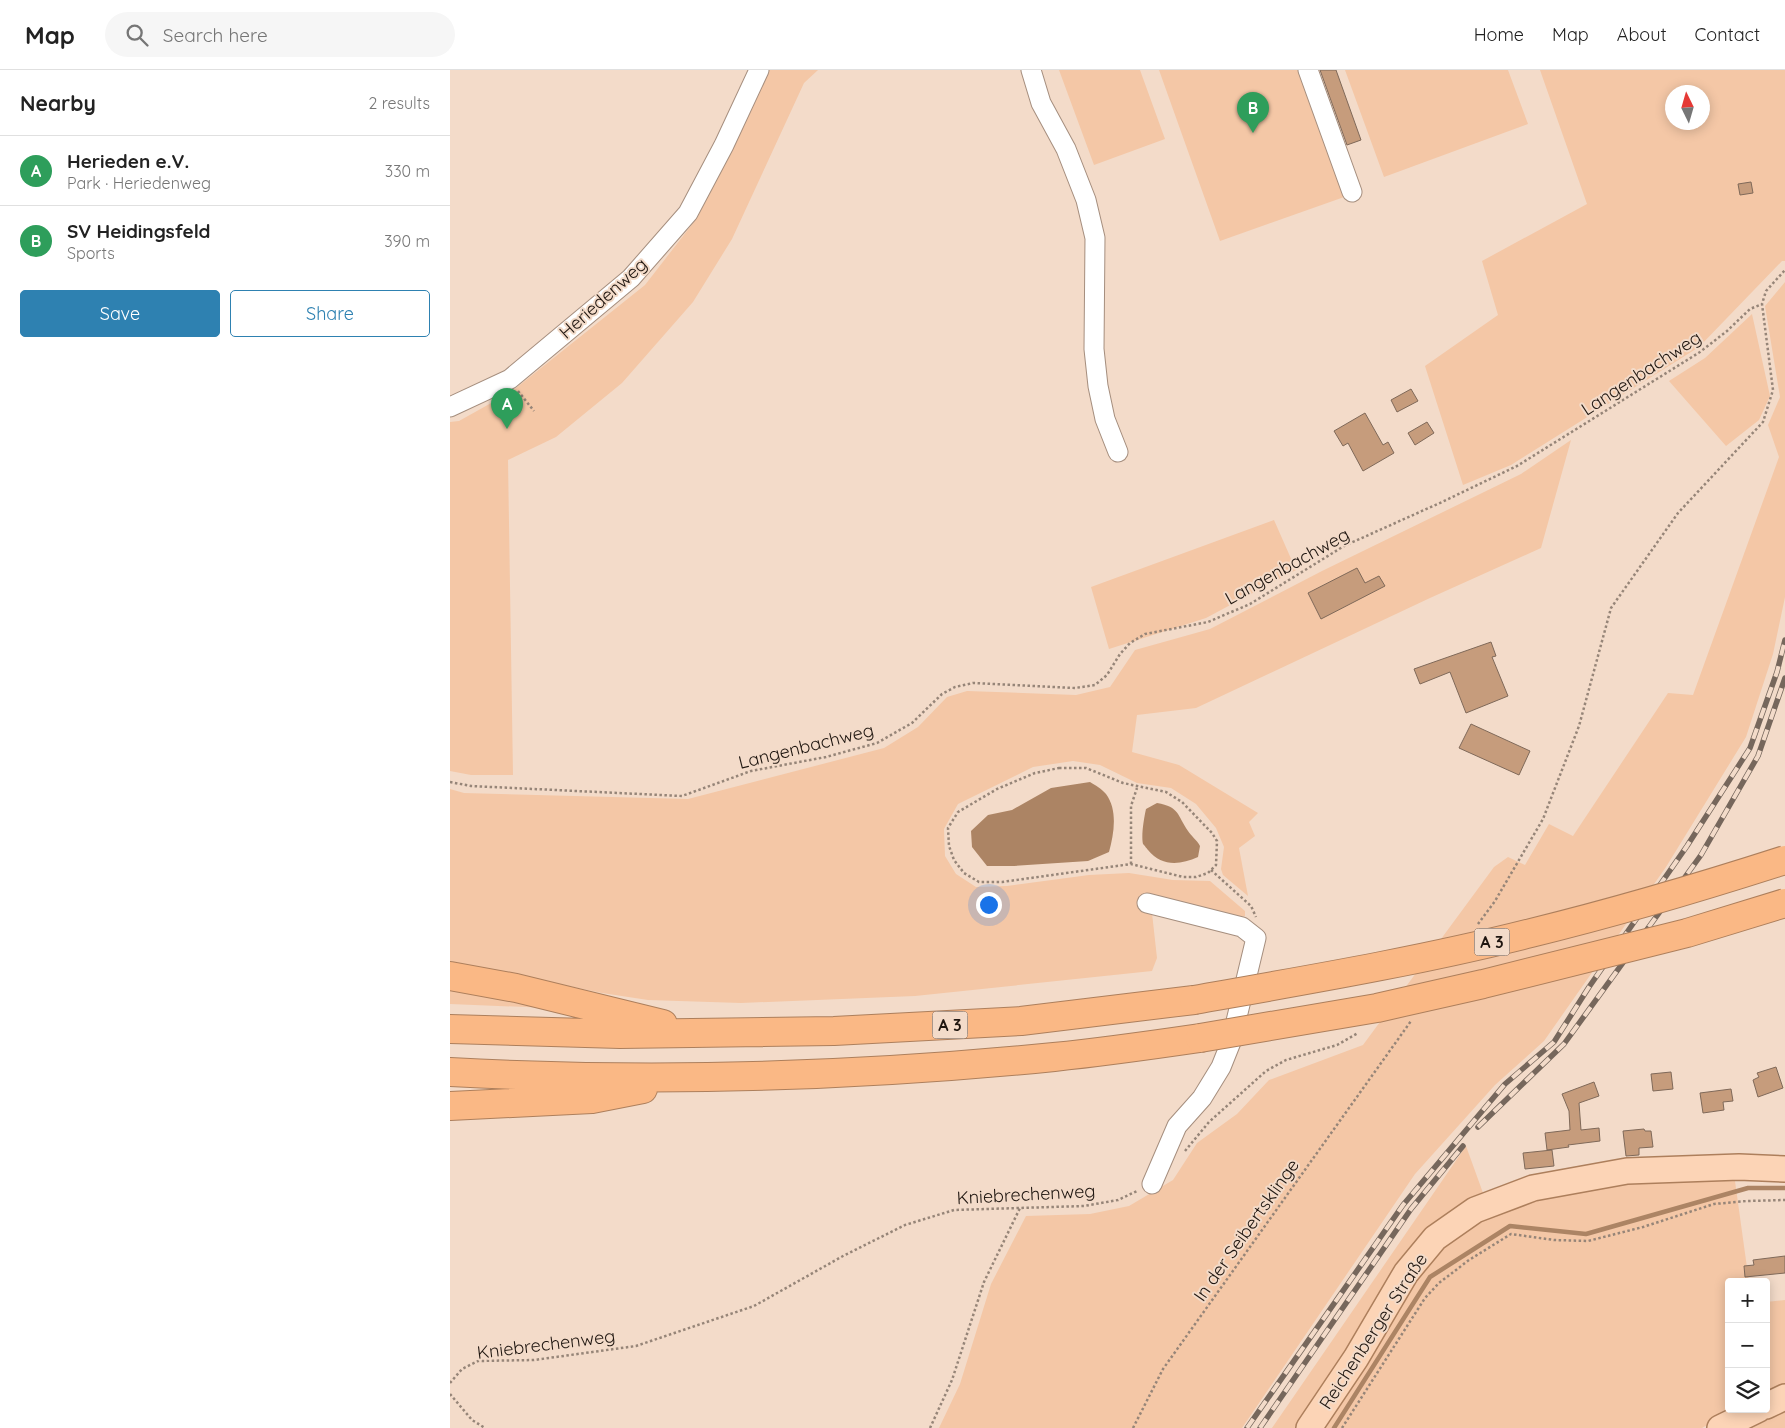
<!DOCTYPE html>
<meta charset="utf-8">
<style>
body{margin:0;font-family:Quicksand,sans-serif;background:#f6f6f6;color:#222}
.controls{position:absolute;right:15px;bottom:15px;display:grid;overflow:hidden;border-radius:5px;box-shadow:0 2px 12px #0003}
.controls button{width:45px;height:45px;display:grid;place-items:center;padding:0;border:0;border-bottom:1px solid #e0e0e0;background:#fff;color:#222;font:25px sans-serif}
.compass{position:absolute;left:1215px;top:15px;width:45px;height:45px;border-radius:50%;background:#fff;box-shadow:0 2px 12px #0003;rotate:355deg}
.you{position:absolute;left:538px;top:834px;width:18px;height:18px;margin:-12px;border:4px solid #fff;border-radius:50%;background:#1a73e8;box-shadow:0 0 0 8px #1a73e833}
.badge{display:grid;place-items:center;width:32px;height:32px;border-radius:50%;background:#2e81b1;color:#fff;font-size:16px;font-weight:700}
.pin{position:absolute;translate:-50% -41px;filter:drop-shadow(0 1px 2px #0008)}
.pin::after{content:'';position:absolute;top:26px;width:18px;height:15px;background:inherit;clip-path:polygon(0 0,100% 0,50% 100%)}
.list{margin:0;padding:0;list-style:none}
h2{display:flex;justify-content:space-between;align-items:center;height:65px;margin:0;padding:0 20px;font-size:21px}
h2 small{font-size:16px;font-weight:400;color:#767676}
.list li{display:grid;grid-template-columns:32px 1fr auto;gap:15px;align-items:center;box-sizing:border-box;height:70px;padding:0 20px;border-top:1px solid #e0e0e0}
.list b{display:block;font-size:19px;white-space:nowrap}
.list p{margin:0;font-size:16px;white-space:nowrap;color:#767676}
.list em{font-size:16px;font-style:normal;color:#767676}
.actions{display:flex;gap:10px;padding:15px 20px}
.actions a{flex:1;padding:11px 0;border:1px solid #2e81b1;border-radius:5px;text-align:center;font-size:18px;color:#2e81b1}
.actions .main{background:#2e81b1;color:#fff}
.icon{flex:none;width:28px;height:28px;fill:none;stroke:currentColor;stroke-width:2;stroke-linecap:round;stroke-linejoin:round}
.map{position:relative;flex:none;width:1335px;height:1358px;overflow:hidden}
header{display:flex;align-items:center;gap:30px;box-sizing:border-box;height:70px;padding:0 25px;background:#fff;border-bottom:1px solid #e0e0e0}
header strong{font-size:24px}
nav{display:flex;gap:28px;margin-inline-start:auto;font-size:18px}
.search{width:350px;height:45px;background:#f6f6f6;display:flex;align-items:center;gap:12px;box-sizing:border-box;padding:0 18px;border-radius:28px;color:#767676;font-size:19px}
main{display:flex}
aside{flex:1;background:#fff}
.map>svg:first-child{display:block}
.green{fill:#f4c7a6;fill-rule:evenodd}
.water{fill:#ac8464}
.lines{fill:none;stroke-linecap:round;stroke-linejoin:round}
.stream{stroke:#ac8464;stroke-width:4.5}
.building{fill:#c69c7c;stroke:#7f6959}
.minor-casing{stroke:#a58e7e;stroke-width:21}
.major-casing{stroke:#ad7f5c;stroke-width:28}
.highway-casing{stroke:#ad7f5c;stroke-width:30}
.path{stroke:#968578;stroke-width:2.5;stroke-dasharray:2.5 2.5;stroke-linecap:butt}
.minor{stroke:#fff;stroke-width:19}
.major{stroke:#fcd4b6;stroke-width:25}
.highway{stroke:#fab885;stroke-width:28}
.rail-casing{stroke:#76675c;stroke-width:5.5}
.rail{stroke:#f3dbc9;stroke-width:4;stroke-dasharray:11;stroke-linecap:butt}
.highway-bridge-casing{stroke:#ad7f5c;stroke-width:30;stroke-linecap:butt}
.highway-bridge{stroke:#fab885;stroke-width:28}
.labels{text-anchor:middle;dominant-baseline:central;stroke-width:4;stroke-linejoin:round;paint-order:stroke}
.shield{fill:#f3dbc9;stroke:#5f5148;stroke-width:1}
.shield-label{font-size:16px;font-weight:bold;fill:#1f1610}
.street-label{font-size:18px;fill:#1f1610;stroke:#f3dbc9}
</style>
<header>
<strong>Map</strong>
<div class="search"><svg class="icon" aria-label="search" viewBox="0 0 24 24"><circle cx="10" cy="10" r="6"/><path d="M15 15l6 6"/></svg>Search here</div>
<nav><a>Home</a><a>Map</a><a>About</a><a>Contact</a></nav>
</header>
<main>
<aside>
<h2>Nearby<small>2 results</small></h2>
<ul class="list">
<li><span class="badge" style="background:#2e9e5b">A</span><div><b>Herieden e.V.</b><p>Park · Heriedenweg</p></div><em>330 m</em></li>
<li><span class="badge" style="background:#2e9e5b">B</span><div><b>SV Heidingsfeld</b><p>Sports</p></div><em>390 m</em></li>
</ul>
<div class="actions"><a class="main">Save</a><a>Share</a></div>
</aside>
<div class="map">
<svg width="1335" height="1358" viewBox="0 0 1335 1358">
<rect width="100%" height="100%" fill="#f3dbc9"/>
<path class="green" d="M319,0h49l-14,13 -72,156 -39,63 -71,81 -66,54 -48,23 5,315h-42l-21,-4v-349l9,-1 52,-29 134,-107 52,-67z
M609,0h81l25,69 -71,26z
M709,0h143l45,126 -127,45z
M895,0h163l20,54 -144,53z
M1090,0h245v191h-3l-83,86 -188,118 -48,20 -38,-119 73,-51 -16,-54 105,-57zM1222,22h30v30h-30z
M1335,212v315l-12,57 -27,83 -80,130 -122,174 -49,44 -80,89 -173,254h-303l21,-44 31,-100 35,-68 64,-2 39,-8 44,-26 24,-37 40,-29 32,-34 94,-35 131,-178 14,-10 17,8 24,-41 24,12 95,-143 25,2 86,-238 -11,-32 12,-28 -15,-91z
M1302,244l18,82 -11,24 -33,26 -57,-65 36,-23z
M1121,370l-30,108 -111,50 -234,110 -59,7 -5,37 47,13 79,48 -9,9 6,14 -16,12 9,48 -25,-21 -2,-6 3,-22 -8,-19 -20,-24 -25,-16 -34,-5 -37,-18 -27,-4 -40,6 -75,37 -14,25 1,27 11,18 20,13 31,-1 82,-11 40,-2 44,7 37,1 35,30v5l-5,1 -88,-4 5,45 -5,13 -237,25 -174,7 -93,-3 -46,-7 -152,-32v-172l14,4 224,6 196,-51 34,-21 29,-30 20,-6 109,4 34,-8 25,-37 75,-21 112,-58 199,-97z
M824,450l22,50 -90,48 -97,31 -18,-62z
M0,916l100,22 -100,-4z
M1016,1076l25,69 44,-14 93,-21 106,-6 15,108h-20v127h8l-35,19h-430z
M1335,1230v85l-19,9v-92z
M1335,1339v19h-41z"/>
<path class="water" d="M640,712c5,3 12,7 16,12 12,16 8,40 3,58l-21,9 -74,5h-27l-15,-19 -1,-16 17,-16 24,-5 39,-22z
M707,733c23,4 20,12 31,28 3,5 9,9 12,15l-2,11c-18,8 -36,10 -50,-7 0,0 -4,-5 -5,-6 -2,-8 1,-26 3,-35z"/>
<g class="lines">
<path class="stream" d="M884,1358l96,-151 80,-51 76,8 162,-46h37"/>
</g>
<path class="building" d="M870,0h16l25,70 -14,5z
M1301,112l2,11 -13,2 -2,-11z
M961,319l7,12 -21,11 -6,-12z
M915,343l18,32 5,-3 6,11 -31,18 -15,-28 -5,3 -9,-15z
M977,352l7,11 -19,12 -7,-12z
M907,498l8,15 14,-7 6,10 -64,33 -13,-26z
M1041,572l5,14 -4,1 16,39 -42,17 -16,-41 -30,12 -6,-15z
M1021,654l59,27 -11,24 -60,-27z
M1326,997l7,21 -25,9 -5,-17 6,-3 -2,-4z
M1221,1002l2,17 -20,2 -2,-17z
M1144,1012l5,14 -20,7 2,27 18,-2 1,13 -32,4 1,2 -22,3 -2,-17 25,-3 -1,-19 -7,-17z
M1281,1019l2,12 -10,1 1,8 -21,3 -3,-20z
M1194,1059l1,2h6l2,16 -14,1v7l-13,1 -3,-25z
M1102,1080l2,16 -29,3 -2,-16z
M1335,1186v17l-40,4 -1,-11 10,-1 -1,-5z"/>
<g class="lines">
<defs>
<path id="minor" d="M581,0l10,33 25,46 20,51 9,38 -1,111 4,37 7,33 13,33
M858,0l44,122
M0,337l60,-28 121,-101 57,-65 36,-68 35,-75
M697,833l95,24 14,11 -25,104 -10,25 -19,31 -25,28 -25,58"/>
<path id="major" d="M1316,1336l19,-9
M859,1358l47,-70 50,-85 29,-35 40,-28 58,-22 94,-17 112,-4 46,2
M1270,1358l39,-19"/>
<path id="highway" d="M0,906l66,12 147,36
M0,959l170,5 214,-3 187,-10 173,-21
M0,1002c201,11 403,5 604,-15 49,-5 98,-12 146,-19
M0,1036l142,-7 51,-10"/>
</defs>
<use href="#minor" class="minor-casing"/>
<use href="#major" class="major-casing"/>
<use href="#highway" class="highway-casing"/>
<path class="path" d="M68,321l16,20
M609,698h27l37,15 43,9 16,10 30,31 5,8 -1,24 -8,8 -12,4h-13l-52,-13 -129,18h-23l-15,-9 -10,-13 -5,-14 -1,-18 10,-16 39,-23 38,-16z
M0,712l21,4 211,10 69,-25 75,-14 51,-14 35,-20 30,-29 13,-7 18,-4 102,5 20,-3 12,-10 13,-21 10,-11 15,-9 63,-12 42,-18 94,-58 98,-44 75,-36 183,-114 27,-21 23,-22 12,-5
M681,794v-58l6,-18
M761,800l40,36 5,11
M1028,854l17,-23 48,-82 36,-93 32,-118 67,-95 85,-91 10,-32 -11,-86 4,-13 19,-21
M735,1081l24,-29 57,-51 20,-11 51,-15 21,-12
M0,1313l12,-14 16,-8 56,-1 102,-14 118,-40 89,-50 62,-31 49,-15 130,-4 34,-6 19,-9
M0,1324l22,26 13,8
M480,1358l22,-48 32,-98 36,-74
M683,1358l30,-59 248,-348
M892,1358l83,-130 14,-15 30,-23 42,-26 43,6 34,1 55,-14 71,-23 33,-3 38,-1"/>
<use href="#minor" class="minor"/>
<use href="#major" class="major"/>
<use href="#highway" class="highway"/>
<defs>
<path id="rail" d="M1028,1057l86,-83 137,-189 57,-99 27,-78
M797,1358l156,-223 102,-121 49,-42 35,-55 98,-141 63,-98 27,-76 8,-32
M810,1358l151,-219 52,-63"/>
</defs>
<use href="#rail" class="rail-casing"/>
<use href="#rail" class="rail"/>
<defs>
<path id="highway-bridge" d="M744,930c113,-20 226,-39 337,-67 86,-21 170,-46 254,-73
M750,968l177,-30 106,-24 204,-51 98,-30"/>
</defs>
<use href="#highway-bridge" class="highway-bridge-casing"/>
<use href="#highway-bridge" class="highway-bridge"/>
</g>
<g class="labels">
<g class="shield">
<rect x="1024.5" y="858.5" width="35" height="27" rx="4"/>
<rect x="482.5" y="941.5" width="35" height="27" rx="4"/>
</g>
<g class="shield-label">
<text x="1042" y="872">A 3</text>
<text x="500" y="955">A 3</text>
</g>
<g class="street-label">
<text transform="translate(153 228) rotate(-42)">Heriedenweg</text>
<text transform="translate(1191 303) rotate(-33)">Langenbachweg</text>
<text transform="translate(837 496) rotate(-29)">Langenbachweg</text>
<text transform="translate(356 676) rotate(-14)">Langenbachweg</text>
<text transform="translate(576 1124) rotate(-3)">Kniebrechenweg</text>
<text transform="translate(796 1160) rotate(-55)">In der Seibertsklinge</text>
<text transform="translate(923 1261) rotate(-57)">Reichenberger Straße</text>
<text transform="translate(96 1274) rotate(-7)">Kniebrechenweg</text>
</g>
</g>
</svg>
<div class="controls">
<button>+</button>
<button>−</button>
<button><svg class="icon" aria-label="layers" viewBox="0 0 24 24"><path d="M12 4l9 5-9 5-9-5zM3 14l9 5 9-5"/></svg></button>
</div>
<svg class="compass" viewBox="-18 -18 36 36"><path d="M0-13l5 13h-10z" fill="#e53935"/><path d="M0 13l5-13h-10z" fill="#767676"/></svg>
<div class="you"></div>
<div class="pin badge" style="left:57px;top:359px;background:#2e9e5b">A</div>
<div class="pin badge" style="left:803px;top:63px;background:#2e9e5b">B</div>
</div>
</main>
